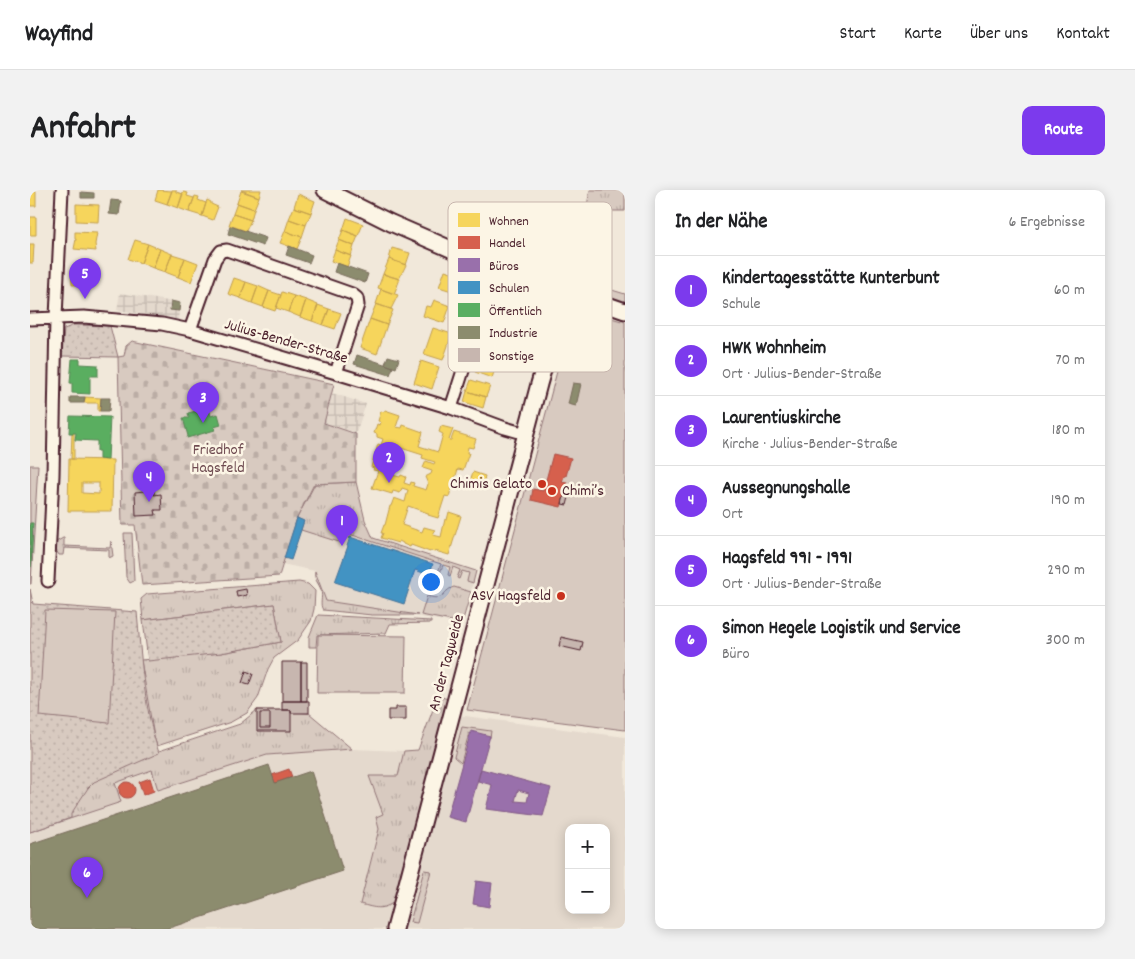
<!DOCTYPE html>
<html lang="de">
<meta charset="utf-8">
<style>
body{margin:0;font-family:Dekko,sans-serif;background:#f2f2f2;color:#202124}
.controls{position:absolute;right:15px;bottom:15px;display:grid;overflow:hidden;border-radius:10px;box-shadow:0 2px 12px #0003}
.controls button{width:45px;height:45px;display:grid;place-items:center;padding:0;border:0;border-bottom:1px solid #e0e0e0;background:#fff;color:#202124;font:25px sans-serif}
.you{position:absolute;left:400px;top:391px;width:18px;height:18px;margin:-12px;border:4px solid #fff;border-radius:50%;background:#1a73e8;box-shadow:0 0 0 8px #1a73e833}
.badge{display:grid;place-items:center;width:32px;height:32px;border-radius:50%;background:#7c3aed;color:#fff;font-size:16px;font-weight:700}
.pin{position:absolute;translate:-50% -41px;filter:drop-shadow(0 1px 2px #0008)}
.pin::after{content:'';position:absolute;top:26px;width:18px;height:15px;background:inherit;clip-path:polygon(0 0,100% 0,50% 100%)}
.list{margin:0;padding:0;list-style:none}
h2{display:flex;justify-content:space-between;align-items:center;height:65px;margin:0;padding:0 20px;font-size:21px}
h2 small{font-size:16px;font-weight:400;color:#757577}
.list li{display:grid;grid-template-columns:32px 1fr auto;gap:15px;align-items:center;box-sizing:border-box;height:70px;padding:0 20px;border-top:1px solid #e0e0e0}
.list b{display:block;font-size:19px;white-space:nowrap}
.list p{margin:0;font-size:16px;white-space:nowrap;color:#757577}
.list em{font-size:16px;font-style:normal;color:#757577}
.map{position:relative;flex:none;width:595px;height:739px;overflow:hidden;border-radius:10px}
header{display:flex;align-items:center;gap:30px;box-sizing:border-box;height:70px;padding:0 25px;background:#fff;border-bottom:1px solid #e0e0e0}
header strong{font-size:24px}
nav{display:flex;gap:28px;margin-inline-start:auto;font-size:18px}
.intro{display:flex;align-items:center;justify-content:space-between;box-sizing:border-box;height:120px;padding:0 30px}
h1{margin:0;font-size:35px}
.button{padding:12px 22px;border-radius:10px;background:#7c3aed;color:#fff;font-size:18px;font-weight:700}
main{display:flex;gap:30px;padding:0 30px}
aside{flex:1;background:#fff;border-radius:10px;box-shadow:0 2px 12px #0003}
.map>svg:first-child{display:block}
.built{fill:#e4d9cd;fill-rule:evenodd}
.industrial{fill:url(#industrial-grid)}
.grass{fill:url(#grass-tufts);stroke:#917476}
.cemetery{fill:url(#cemetery-stones);stroke:#917476}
.park{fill:url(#park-dots);stroke:#917476}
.pitch{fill:#d8cac0;stroke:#917476}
.homes{fill:#f6d55c;stroke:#c29e4d;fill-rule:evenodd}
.shops{fill:#d6604d;stroke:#ac4c43}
.offices{fill:#9970ab;stroke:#815885;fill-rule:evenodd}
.schools{fill:#4393c3;stroke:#457095}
.public{fill:#5aae61;stroke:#558351}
.industry{fill:#8c8c6e;stroke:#786b5a}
.building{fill:#c7b6af;stroke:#4a1f2b}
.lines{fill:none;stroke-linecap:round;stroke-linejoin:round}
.minor-casing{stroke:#4a1f2b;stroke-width:15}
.major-casing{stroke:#4a1f2b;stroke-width:19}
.minor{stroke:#fcf5e5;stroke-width:11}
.major{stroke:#fcf5e5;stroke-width:15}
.poi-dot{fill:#c8321e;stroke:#fcf5e5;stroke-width:2}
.labels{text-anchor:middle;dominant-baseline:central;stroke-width:5;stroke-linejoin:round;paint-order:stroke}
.street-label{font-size:16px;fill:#4a1f2b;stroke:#fcf5e5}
.park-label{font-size:16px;fill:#6e4a50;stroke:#fcf5e5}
.poi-label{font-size:16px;fill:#4a1f2b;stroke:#fcf5e5;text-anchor:end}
.key{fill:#fcf5e5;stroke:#c7b5ad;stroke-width:1}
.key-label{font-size:14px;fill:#4a1f2b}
</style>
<header>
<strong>Wayfind</strong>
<nav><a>Start</a><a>Karte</a><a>Über uns</a><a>Kontakt</a></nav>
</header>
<div class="intro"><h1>Anfahrt</h1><a class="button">Route</a></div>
<main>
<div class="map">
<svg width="595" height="739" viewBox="0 0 595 739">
<defs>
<pattern id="industrial-grid" width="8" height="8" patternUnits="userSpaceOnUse" patternTransform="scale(1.25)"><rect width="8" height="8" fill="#e4d9cd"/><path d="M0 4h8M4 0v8" fill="none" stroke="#c5bab0"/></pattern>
<pattern id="grass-tufts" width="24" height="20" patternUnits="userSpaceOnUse" patternTransform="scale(1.25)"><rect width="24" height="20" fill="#d8cac0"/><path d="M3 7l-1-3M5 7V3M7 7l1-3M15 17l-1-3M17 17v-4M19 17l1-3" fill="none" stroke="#bbada5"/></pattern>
<pattern id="cemetery-stones" width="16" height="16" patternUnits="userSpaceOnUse" patternTransform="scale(1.25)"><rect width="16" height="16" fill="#d8cac0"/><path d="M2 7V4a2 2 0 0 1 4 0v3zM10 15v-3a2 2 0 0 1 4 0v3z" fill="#bbada5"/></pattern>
<pattern id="park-dots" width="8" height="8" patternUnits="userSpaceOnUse" patternTransform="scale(1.25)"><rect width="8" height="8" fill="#d8cac0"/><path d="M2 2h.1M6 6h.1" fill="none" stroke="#bbada5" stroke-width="1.8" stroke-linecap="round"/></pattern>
</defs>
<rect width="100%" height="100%" fill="#f1e8da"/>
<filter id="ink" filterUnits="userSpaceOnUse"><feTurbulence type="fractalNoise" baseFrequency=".02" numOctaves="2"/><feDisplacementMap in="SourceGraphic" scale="10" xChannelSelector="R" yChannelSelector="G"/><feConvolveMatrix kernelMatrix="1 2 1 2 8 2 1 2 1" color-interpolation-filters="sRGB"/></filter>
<g filter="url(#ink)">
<path class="built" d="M326,292l9,38 8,18 103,33 -14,53 -136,-23 -11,-30 -33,-7 15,-46 18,-34z
M427,525l168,22v192h-595v-97l90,-30 -6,-19 38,-13 7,20 108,-35 85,-6 52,2 14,-1zM539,638h37v82h-37z"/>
<path class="industrial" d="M90,103l60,10 -2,17 -61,-10z
M302,203l34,11 -10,29 -33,-10z"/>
<path class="grass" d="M560,0h35v21h-39z
M483,70l112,34v9c-38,-14 -75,-28 -112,-43z
M326,292l9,38 8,18 103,33 -3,12 -6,-2 2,-8 -7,-2 -3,8 -2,-1 3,-8 -7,-3 -3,9 -2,-1 2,-8 -7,-2 -3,8 -2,-1 3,-8 -95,-31 -4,10 -41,-13 2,-9 -6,-3 18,-34z
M94,343h8l2,48 -4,2 -4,-6z
M33,348h1v8l46,2 1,-7 2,15 -4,2v-8l-45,-2 -1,7h-4l-5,-8 2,-5z
M285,381l11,30 92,14h-46l-49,-5c-4,-6 0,-12 -2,-20 -2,-7 -8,-11 -6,-19z
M269,392l9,2 7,7 -1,18 -3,12 -13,19 -24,18 -6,11 -10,29 -11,15 -16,9 -74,24 -3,-9 -13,-77 80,-7 60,-11 -7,-38 -131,16 -2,-21 6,-5z
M424,397l17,5 -9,31 -41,-8 6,-19c19,6 14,-5 27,-9z
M288,425l113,6v2l-41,1 -4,9 -69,2 -1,12h-7v-10z
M408,506l10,3 -52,202c-15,10 -20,7 -36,3l19,-75 -3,-12 7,-3 -14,-38h29l6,-25 14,-1z
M227,520l52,3 43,36 -85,6 -109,35 -6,-20 -37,13 6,19 -91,30 59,-50 70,-31 81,-27z
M432,537l29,4 -1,7 -21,-5 -8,30 -7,-6z
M394,680l7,1 -14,52 -7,-1z"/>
<path class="cemetery" d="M102,151l202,43 -10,39 32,11v48l-42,2 -17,34 -18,58 -137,9 -7,-60h-13l-4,-168 6,-1 2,-10z"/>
<path class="park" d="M44,135l36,1 8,31 -56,-1 2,-27z
M0,399l3,15 104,8c4,45 7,98 22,141l-65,29 -6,6 -17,26v4l-41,14z
M244,414l7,38 -60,11 -73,8 -5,-41z"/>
<path class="pitch" d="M546,122h14l35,10v408l-158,-20 105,-395z
M0,275h8l-7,119h-1z
M15,420l70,2 -6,111 -70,-7z
M288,445l88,1 -1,57h-88z"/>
<path class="homes" d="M0,0l6,1v15h-6z
M128,0l14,1 -5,13 -12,-4z
M146,0v2l7,2 -5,14 -11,-4 5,-14z
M211,0h20l-2,7z
M211,1l18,6 -5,12 -17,-6z
M153,2l5,1 -1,3 7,2 -5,14 -11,-4z
M268,4l17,7 -4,12 -17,-6z
M165,6l4,1 -1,3 8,3 -4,13 -13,-4z
M177,10l4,2v2l7,3 -5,13 -11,-4z
M207,13l17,6 -3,11 -18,-6z
M46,14l23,1 -1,17 -22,-1z
M264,17l17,6 -5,12 -17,-6z
M203,24l18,6 -5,11 -17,-6z
M0,27h6v18h-6z
M317,28l16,6 -5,12 -15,-6z
M259,29l17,6 -4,12 -17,-6z
M313,40l15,6 -4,10 -15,-6z
M255,41l17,6 -5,12 -17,-6z
M45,42l22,1 -2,11 1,7 -22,-2 2,-10h-1z
M105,50l13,4 -7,19 -13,-4z
M309,50l15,6 -3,10 -16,-6z
M0,54h4l-1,19h-3z
M118,54l12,5 -7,19 -12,-5z
M362,58l18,5 -4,12 -17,-6z
M130,59l12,5 -7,18 -12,-4z
M305,60l16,6 -4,11 -16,-6z
M142,64l13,4 -7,19 -13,-5z
M155,68l13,5 -7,19 -13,-5z
M359,69l17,6 -7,14 -16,-5z
M63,79l1,15 -22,1 -1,-15z
M415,80l16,5 -6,17 -16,-5z
M353,84l17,5 -6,15 -16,-6z
M204,88l12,4 -6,16 -12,-4z
M216,92l12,4 -6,17 -12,-5z
M228,96l11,5 -6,16 -11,-4z
M351,99l17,6 -7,14 -15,-5z
M239,101l12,4 -6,16 -12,-4z
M252,102l12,4 -6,16 -12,-4z
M264,106l12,4 -6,17 -12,-5z
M276,110l12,5 -6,16 -12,-4z
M404,110l16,6 -6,17 -21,-7 3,-10 5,1z
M346,114l17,6 -6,15 -17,-6z
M288,115l11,4 -6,16 -11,-4z
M299,119l12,4 -6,16 -12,-4z
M340,129l17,6 -10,29 -17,-6z
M403,138l19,6 -9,26 -19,-6z
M450,160l19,7 -7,21 -17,-6 4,-11 -2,-1z
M391,171l18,6 -7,22 -18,-6z
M441,190l19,6 -4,11 -19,-6z
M437,201l19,6 -3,11 -19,-6z
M55,207l16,1 -1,13h-2v-8h-14z
M355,220l15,5 -4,12 6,1 1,-3 20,7 -4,14 19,6 5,-18 -4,-2 2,-6 12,3 -4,11h2l3,-8 22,7 -3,9 -5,-1 -1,6h2l-6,17 -5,-1 -3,10 2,1 -1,3 -3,-1 -4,15 -4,-1 -7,22 -10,-3v-2l-20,-7 -6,19 20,7 2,-5 11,3 -2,5 8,2 4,-18 2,1 2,-8 12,4 -12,39 -14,-4v1l-5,-1v1l-19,-7 -1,2 -7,-3v-1l-4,-2 -1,2 -17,-5 2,-5h-2l3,-8h1l5,-19h1l3,-8 11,4 3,-12 -6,-2 -2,5 -7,-2 -1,3 -20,-6 6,-17 -5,-1 1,-2 -3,-1 3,-10 3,1 1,-3 -3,-1 3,-10 3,1 2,-6 -6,-2v-3l-3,-1 3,-9 3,1 1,-3 -3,-1 3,-10 3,1zM371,258l22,7 -1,3 13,4 -1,2 -8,-3 -3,7 9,3 -1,3 -6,3 3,7 -2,6 -13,-4 1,-3 -3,-1 -1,3 -6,-2 2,-6 -5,-2 -1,2 -8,-2z
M42,243h2v26h-3z
M39,269l44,1 -1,51h-44zM52,293h17v11l-17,-1z
M443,282l12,4 -2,9 -13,-4z"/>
<path class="shops" d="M523,264l18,4 -5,18h-2l-2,6 5,1 -6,24 -30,-7 2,-11 10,2z
M259,579l3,8 -17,6 -3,-8z
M120,588l4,13 -11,4 -4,-13z
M89 600a8 8 0 1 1 16 0a8 8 0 1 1-16 0Z"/>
<path class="offices" d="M441,541l19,5 -24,86 -19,-5z
M451,579l70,19 -8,28 -57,-7 6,-24 -14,-4zM488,600l11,3 -2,9 -12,-1z
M446,691l16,2 -3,24 -16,-3z"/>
<path class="schools" d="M267,328l7,3 -13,39 -7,-2z
M320,347l83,27 -4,11 -14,-5 -11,34 -69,-22 13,-36h-1z"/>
<path class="public" d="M42,169h8v5l18,1v11h-8v18l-18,-1v-10h-2z
M179,218l2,8 7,-2 3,11 -7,2 1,3 -28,8 1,-2 -5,-18h6l-1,-5z
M40,226l40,1 -2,43 -9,-1v-8h-2v-10l-22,-1 1,-7h-7z
M0,333h3l-2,44h-1z"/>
<path class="industry" d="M51,2l13,1v5h-13z
M81,10l10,1 -2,14 -10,-1z
M200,36l36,12 -3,8 -35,-12z
M259,56l23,9 -3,8 -23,-8z
M307,73l31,11 -3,9 -31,-11z
M141,111l9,2 -1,8 -9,-1z
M327,165l36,12 -3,8 -36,-11z
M358,166l11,3 -3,9 -11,-4z
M543,193l8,1 -5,22 -8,-2z
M40,207h15l-1,6h-14z
M71,208h9l-1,13h-9z
M239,575l6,18 36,-12 32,100 -177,58h-136v-85z"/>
<path class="building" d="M537,295l5,1 -5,19 -5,-1z
M124,300v5l7,-1 1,16h-7l1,5 -20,1 -1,-24z
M216,399l1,6 -10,2 -1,-6z
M531,447l22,5 -2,9 -22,-5z
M252,472h19v39h-19z
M271,472h6v39h-6z
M216,481l7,3 -4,11 -7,-2z
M252,511h27v12h-18v-3h-9z
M366,517h10v13h-18v-10h8z
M227,520h34v21h-34z
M230,523h10v15h-10z"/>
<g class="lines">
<defs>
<path id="minor" d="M0,129l54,-2 78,7 28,6 146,43 115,35 54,20 21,6
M160,140l25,-71 6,-8 6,-1 125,44 5,4 1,7 -22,68
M421,218l34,-106 -14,-7
M18,391l5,-106 3,-158 6,-127"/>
<path id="major" d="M295,0l66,33 78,34 156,54
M365,739l144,-545 27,-93"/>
</defs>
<use href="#minor" class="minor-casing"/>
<use href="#major" class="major-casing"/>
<use href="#minor" class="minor"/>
<use href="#major" class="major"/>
</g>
</g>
<g class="poi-dot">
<circle cx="512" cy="294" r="5"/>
<circle cx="522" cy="301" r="5"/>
<circle cx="531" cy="406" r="5"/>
</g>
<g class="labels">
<g class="street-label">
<text transform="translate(256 152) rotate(16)">Julius-Bender-Straße</text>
<text transform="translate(417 473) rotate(-75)">An der Tagweide</text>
</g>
<g class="park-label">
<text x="188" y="260">Friedhof<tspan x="188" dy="18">Hagsfeld</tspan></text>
</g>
<g class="poi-label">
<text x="502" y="294">Chimis Gelato</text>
<text x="532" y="301" text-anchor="start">Chimi’s</text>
<text x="521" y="406">ASV Hagsfeld</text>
</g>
</g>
<rect x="418" y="12" width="164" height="170" rx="8" class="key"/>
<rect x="428" y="23" width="22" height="14" fill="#f6d55c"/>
<rect x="428" y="46" width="22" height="13" fill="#d6604d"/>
<rect x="428" y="68" width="22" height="14" fill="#9970ab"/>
<rect x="428" y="91" width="22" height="13" fill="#4393c3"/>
<rect x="428" y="113" width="22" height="14" fill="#5aae61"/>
<rect x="428" y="136" width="22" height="13" fill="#8c8c6e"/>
<rect x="428" y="158" width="22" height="14" fill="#c7b6af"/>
<g class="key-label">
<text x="459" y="35">Wohnen</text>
<text x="459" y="57">Handel</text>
<text x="459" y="80">Büros</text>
<text x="459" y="102">Schulen</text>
<text x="459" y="125">Öffentlich</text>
<text x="459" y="147">Industrie</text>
<text x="459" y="170">Sonstige</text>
</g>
</svg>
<div class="controls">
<button>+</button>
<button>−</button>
</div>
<div class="you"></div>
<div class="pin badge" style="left:312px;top:356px">1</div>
<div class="pin badge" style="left:359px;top:293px">2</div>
<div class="pin badge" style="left:173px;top:233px">3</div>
<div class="pin badge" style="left:119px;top:312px">4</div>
<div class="pin badge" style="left:55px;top:109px">5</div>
<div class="pin badge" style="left:57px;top:708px">6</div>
</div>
<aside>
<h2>In der Nähe<small>6 Ergebnisse</small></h2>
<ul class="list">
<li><span class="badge">1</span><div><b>Kindertagesstätte Kunterbunt</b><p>Schule</p></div><em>60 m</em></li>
<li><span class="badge">2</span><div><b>HWK Wohnheim</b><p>Ort · Julius-Bender-Straße</p></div><em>70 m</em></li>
<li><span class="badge">3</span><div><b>Laurentiuskirche</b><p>Kirche · Julius-Bender-Straße</p></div><em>180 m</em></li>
<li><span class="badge">4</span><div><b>Aussegnungshalle</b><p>Ort</p></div><em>190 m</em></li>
<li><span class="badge">5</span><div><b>Hagsfeld 991 - 1991</b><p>Ort · Julius-Bender-Straße</p></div><em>290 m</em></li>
<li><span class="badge">6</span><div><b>Simon Hegele Logistik und Service</b><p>Büro</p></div><em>300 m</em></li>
</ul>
</aside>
</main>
